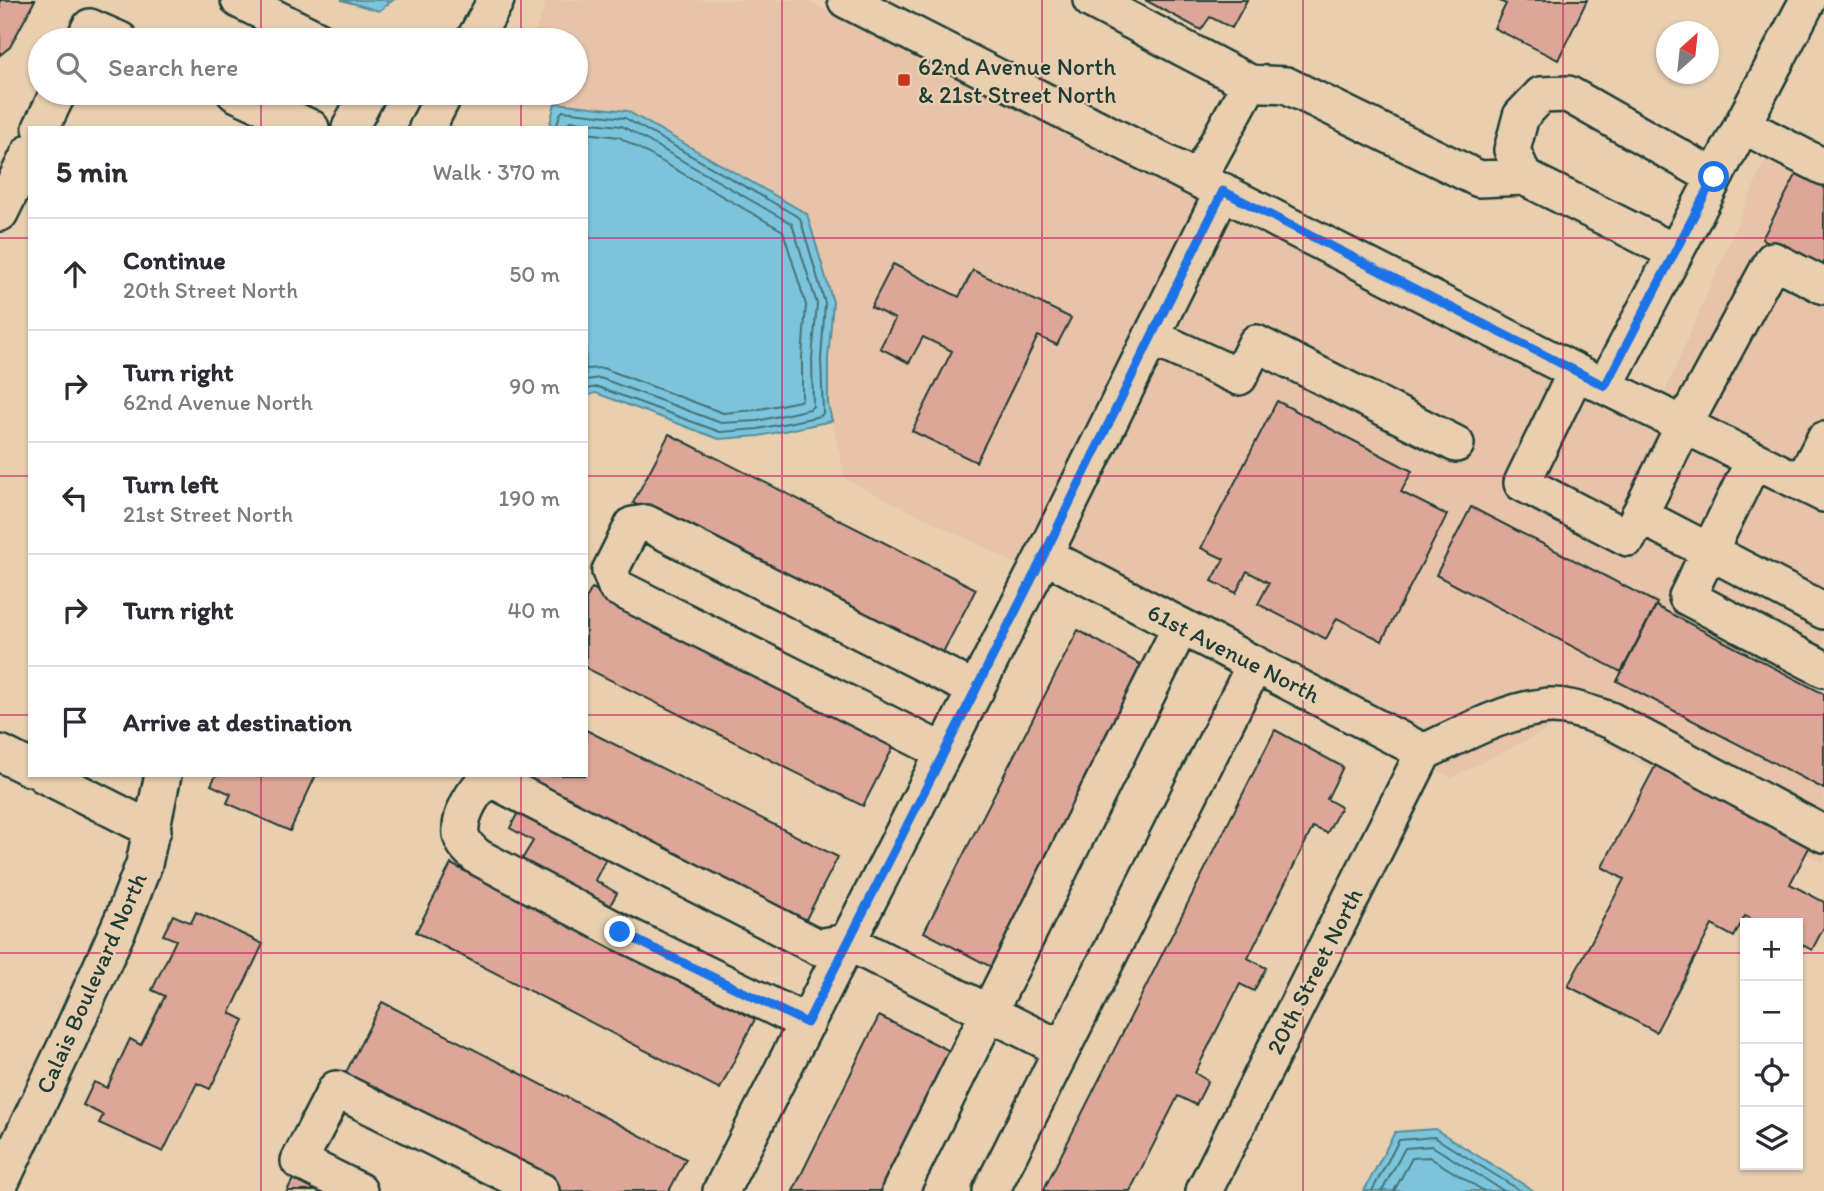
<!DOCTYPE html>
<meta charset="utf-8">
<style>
body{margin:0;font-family:Itim,sans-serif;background:#f2f2f3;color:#2b2b33}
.controls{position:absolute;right:21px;bottom:21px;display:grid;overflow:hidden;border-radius:0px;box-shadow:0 2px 5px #0004}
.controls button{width:63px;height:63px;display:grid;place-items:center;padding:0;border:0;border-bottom:2px solid #e1e1e2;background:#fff;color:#2b2b33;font:35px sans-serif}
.compass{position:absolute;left:1656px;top:21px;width:63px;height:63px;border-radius:50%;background:#fff;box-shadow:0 2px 5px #0004;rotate:27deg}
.stop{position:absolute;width:21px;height:21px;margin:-16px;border:5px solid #1a73e8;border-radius:50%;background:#fff}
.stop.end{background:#1a73e8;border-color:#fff;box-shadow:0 2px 7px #0008}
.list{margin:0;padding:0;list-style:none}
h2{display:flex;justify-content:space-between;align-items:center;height:91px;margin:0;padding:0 28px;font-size:30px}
h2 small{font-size:23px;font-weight:400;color:#7c7c81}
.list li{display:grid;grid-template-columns:46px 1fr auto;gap:21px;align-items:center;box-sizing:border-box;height:112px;padding:0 28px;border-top:2px solid #e1e1e2}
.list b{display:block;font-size:26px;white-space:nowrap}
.list p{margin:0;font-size:23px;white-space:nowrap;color:#7c7c81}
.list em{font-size:23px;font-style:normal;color:#7c7c81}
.icon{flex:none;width:38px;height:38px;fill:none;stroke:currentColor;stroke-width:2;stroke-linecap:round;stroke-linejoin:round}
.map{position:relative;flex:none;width:1824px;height:1191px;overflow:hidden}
.search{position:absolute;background:#fff;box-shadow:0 2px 5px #0004;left:28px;top:28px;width:560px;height:77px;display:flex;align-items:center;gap:18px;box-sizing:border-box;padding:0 24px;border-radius:38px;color:#7c7c81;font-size:26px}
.panel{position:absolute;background:#fff;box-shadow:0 2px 5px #0004;left:28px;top:126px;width:560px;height:651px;border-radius:0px}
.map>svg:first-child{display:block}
.built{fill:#e6c3a9}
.water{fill:#7cc4dc;stroke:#578e99;stroke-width:2}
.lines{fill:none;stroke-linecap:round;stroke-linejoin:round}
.shore{stroke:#447377;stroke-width:2}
.building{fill:#dea699;stroke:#1f3d34;stroke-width:2}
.minor-casing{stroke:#1f3d34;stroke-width:40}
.minor{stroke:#e9cfb0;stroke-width:35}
.route{stroke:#1a73e8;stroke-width:9}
.grid{fill:none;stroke:#c2185b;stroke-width:2;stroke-opacity:0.55}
.poi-dot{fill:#c8321e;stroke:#e9cfb0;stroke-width:2.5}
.labels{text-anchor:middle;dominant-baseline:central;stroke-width:5;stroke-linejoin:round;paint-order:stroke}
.poi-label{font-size:24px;fill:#1f3d34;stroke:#e9cfb0;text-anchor:start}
.street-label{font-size:24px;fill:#1f3d34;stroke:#e9cfb0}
</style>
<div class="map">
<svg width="1824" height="1191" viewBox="0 0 1824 1191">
<rect width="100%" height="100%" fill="#e9cfb0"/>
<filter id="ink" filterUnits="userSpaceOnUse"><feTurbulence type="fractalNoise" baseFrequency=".0143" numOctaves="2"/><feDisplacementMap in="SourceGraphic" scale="14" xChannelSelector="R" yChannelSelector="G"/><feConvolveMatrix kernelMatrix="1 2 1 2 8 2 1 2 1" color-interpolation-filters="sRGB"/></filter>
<g filter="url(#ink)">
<path class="built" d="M547,0h258l394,200 -179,365 -175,-86 -17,-75v-45l-201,-248 -95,-10 -17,-8h61v-53h-44z
M1774,139l50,25v309l-160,-79z
M1229,216l382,195 213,105v347l-260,-142 -113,57 -16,-9 13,-27 -380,-197z"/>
<path class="water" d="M341,0h52l-14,11z
M555,103l72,8 180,103 26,88 -5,57v45l4,17 -73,15 -40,3 -123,-46 -10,3v-268h-37z
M1435,1129l99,62h-170l31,-59z"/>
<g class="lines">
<path class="shore" d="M556,128l4,-14 3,-3 62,7 175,100 25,85 -4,56 2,54 -2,3 -63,13 -38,3 -122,-45 -12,2
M565,128l5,-7 52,5 170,98 25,80 -5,54 1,48 -3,3 -53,12 -36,2 -121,-45 -14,2
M586,133l33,4 164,94 23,74 -4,53v40l-2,3 -45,9 -32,3 -120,-45 -17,1
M1372,1191l27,-51 35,-3 87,54
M1382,1191l23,-43 27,-2 72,45
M1394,1191l18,-33 17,-1 55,34"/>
</g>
<path class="building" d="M0,0h35l-25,47 -10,8z
M1145,0h102l-15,28 -22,-11 -9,13z
M1498,0h89l-29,60 -64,-32 12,-24z
M1803,162l21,11v98l-62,-32z
M893,264l66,33 14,-27 98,48 -14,27 -19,-9 -62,126 -64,-31 40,-80 -29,-14 -14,26 -29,-15 15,-29 -24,-12z
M1277,401l135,70 -11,21 46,23 -65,126 -45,-23 -11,21 -68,-35 11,-21 -22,-12 -11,22 -24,-12 12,-22 -23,-11z
M669,434l307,155 -36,69 -307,-155z
M1471,507l186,96 -36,69 -185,-97z
M592,588l304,154 -33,64 -277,-138v-69z
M1656,606l168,88v95l-207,-108z
M1078,630l67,37 -152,301 -69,-36z
M586,730l252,127 -36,70 -297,-152h81z
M1275,730l68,37 -16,32 14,8 -14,26 -14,-6 -65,131 18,10 -12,23 -14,-7 -45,89 13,8 -12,24 -18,-9 -48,95h-87z
M1658,761l154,81 -22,42 34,18v25l-12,23 -14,-7v-20h-38l-15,-7 -11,21 -22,-12 -56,107 -88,-46 56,-107 -22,-12z
M216,775h100l-26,56 -63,-28 4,-9 -20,-9z
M521,806l87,49 -13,25 22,13 -12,21 -87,-48 15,-25 -23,-13z
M451,864l304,155 -35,70 -304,-157z
M196,912l67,32 -33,69 14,7 -34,69 -13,-6 -34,69 -64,-29 4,-8 -20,-10 11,-23 13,6 23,-49 11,6 24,-49 -13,-6 24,-50 -13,-5 10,-20 18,8z
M382,1002l304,157 -17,32h-110l-217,-111z
M879,1016l73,36 -68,139h-91z
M297,1171l38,20h-48z"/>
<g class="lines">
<defs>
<path id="minor" d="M239,0l80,40
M846,0l730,372 248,122
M1091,0l159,83 36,2 193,94 45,-2 151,75
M84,40l6,-13 30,13
M474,40l22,-40
M235,93l76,35
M1742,125l82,42
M41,128l17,-35
M350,128l18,-35
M427,128l18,-35
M1524,177l-12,-27 9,-34 20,-21 27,-1 146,83
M1198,179l52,-96
M0,213l30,-61
M1151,337l88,40 17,-34 200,101
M1576,372l-54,111 106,55 56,-113 89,-165 51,26
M1605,386l203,-386
M1754,460l-67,137 137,72
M1802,483l22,-43
M1639,515l185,96
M1044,555l380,197
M944,752l-328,-165 -6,-16 23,-46 13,-2 330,167
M1424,752c35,-16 78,-40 117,-45 23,-4 47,6 69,13l214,114
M0,753l30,15
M44,775l109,55
M807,1023l-187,-91 -142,-75c-7,-6 -15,-12 -17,-23 -2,-20 13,-44 28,-56l329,169 29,-5 215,107
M0,1184l68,-143 56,-125 20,-52 19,-89
M359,1191l-60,-30 37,-72 205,102
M721,1191l323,-636 179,-364
M900,1191l281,-565
M991,1191l264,-527
M1204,1191l220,-439"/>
</defs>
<use href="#minor" class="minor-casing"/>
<use href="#minor" class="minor"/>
</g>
</g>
<g class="lines" filter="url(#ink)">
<path class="route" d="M620,932l187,91 237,-468 179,-364 382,195 109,-209"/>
</g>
<path class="grid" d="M261,0v40M521,0v40M782,0v1191M1042,0v1191M1303,0v1191M1563,0v1191M261,93v35M521,93v35M0,238h30M586,238h1238M0,476h30M586,476h1238M0,715h30M586,715h1238M261,775v416M521,775v416M0,953h1745M1798,953h26"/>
<rect class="poi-dot" x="897" y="73" width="14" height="14" rx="3.5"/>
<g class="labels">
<g class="poi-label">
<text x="918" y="66">62nd Avenue North<tspan x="918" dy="28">&amp; 21st Street North</tspan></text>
</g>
<g class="street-label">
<text transform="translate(1234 653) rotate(27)">61st Avenue North</text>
<text transform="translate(1314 971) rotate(-63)">20th Street North</text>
<text transform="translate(91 983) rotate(-66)">Calais Boulevard North</text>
</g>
</g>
</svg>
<div class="controls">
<button>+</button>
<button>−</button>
<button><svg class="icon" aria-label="locate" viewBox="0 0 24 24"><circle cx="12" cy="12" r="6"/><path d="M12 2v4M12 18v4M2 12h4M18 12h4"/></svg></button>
<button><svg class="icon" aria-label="layers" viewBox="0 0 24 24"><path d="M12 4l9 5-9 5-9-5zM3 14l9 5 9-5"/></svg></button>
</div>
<svg class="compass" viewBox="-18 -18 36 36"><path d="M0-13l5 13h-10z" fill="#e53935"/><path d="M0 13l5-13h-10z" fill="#7c7c81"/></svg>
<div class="stop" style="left:1714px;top:177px"></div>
<div class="stop end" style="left:620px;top:932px"></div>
<div class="search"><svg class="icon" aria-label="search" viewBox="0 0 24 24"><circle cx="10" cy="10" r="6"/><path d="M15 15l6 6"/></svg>Search here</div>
<section class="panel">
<h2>5 min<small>Walk · 370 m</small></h2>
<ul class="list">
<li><svg class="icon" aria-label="ahead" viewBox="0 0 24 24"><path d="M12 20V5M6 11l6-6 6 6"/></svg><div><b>Continue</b><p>20th Street North</p></div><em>50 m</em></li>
<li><svg class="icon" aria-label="right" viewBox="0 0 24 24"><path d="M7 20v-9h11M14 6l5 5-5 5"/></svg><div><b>Turn right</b><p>62nd Avenue North</p></div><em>90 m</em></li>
<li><svg class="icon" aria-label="left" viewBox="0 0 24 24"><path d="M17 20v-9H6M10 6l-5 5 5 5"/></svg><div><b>Turn left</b><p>21st Street North</p></div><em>190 m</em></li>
<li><svg class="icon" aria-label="right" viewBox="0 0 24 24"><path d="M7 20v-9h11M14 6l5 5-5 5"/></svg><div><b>Turn right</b></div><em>40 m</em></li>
<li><svg class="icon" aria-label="arrive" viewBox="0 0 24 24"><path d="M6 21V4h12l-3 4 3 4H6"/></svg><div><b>Arrive at destination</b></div></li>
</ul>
</section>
</div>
